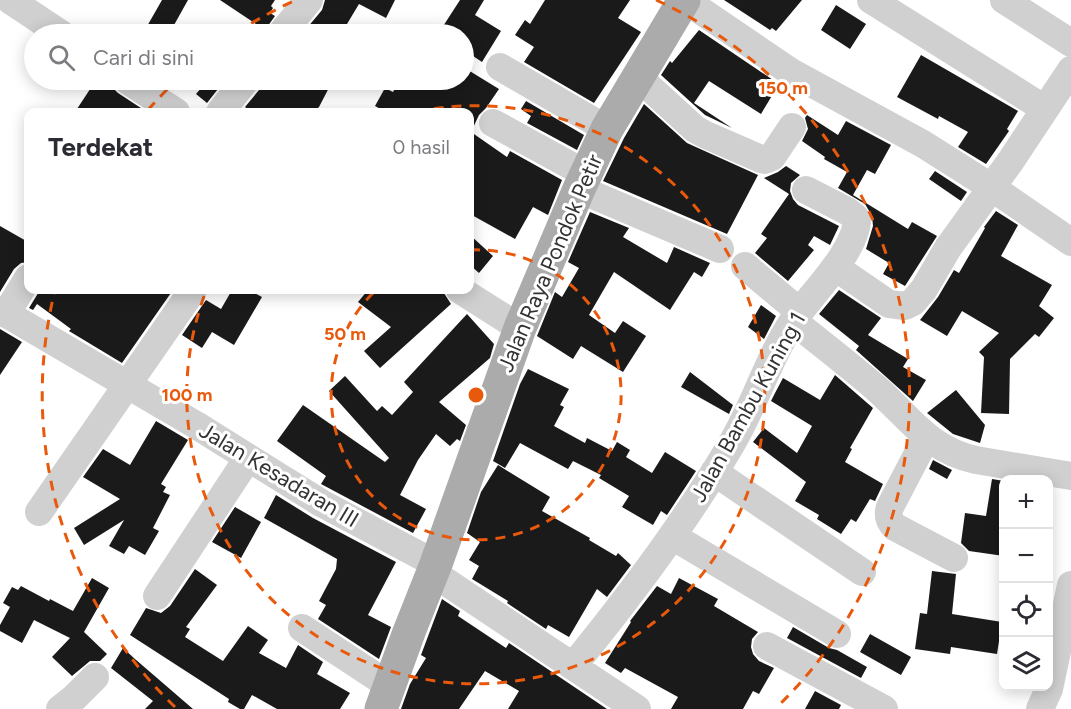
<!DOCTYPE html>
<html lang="id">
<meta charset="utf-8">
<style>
body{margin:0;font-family:Figtree,sans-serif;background:#f2f2f3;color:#2b2b33}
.controls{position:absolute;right:18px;bottom:18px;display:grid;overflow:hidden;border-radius:12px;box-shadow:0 3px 15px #0003}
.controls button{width:54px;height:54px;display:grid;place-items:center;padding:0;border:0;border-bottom:2px solid #e1e1e2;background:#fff;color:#2b2b33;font:30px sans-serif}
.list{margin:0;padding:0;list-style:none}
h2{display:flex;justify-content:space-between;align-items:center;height:78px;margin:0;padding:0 24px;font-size:26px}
h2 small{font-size:20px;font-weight:400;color:#7c7c81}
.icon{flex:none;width:33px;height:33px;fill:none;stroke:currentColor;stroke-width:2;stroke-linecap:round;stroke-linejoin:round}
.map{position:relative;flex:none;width:1071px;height:709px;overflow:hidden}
.search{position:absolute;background:#fff;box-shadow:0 3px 15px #0003;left:24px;top:24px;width:450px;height:66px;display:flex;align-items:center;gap:15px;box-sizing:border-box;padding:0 21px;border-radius:33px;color:#7c7c81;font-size:22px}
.panel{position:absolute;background:#fff;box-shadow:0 3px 15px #0003;left:24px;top:108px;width:450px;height:186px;border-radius:12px}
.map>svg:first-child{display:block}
.building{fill:#1a1a1a}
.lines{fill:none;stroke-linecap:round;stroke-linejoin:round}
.minor{stroke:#d0d0d0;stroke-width:28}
.major{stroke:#ababab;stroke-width:33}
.ring{fill:none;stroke:#e8590c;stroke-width:3;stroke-dasharray:10 8}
.labels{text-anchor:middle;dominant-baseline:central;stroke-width:6;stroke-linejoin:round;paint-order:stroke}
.street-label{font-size:22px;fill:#333;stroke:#fff}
.centre{fill:#e8590c;stroke:#fff;stroke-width:3}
.ring-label{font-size:18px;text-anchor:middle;font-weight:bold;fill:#e8590c;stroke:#fff;stroke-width:6;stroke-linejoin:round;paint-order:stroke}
</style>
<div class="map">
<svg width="1071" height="709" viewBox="0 0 1071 709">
<rect width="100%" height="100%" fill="#fff"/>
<path class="building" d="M162,0h26l-19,34h-11l-12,-6z
M220,0h55l-4,6 2,2 -3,5 5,3 -10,14z
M325,0h70l-9,18 -27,-14 -18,30h-39l20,-24z
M460,0h24l-9,15 26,16 -19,31 -18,-12v-16h-26z
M545,0h85l-12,18 23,14 -47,71 -70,-41 10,-15 -19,-12 10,-15 5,4z
M724,0h78l-26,31 -4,-3 -2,2z
M836,5l30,19 -16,25 -29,-19z
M699,30l80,54 -18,30 -52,-33 -15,22 38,25 -27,-13 -44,-40 9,-14 2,2z
M921,55l97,56 -11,18 2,2 -23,33 -28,-17 10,-15 -29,-16 -1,3 -41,-22z
M468,70l31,19 -13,19 -7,7 -8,17 36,25 3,-6 52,29 -14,35 -15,-8 -18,32 -45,-25v-102h-84l-11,-6 10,-18 8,4 7,-12h64z
M96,80h15l1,7 6,6 29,19h-72z
M208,80h17l-18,23 -11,-9z
M262,80h29l9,7 5,-7h28l-14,27 -5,5h-62l-7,-5 14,-17z
M526,101l58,34 -7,15 -50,-27 4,-7 -10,-7z
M644,104l43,39 71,32 -31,59 -124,-53 21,-43z
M807,115l31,20 8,-14 45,24 -16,29 -8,-4 -14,25 55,34 4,-7 25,14 -32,50 -22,-12 6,-11 -23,-14 7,-23 -1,-10 -7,-12 -27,-16 9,-16 -23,-13 1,-2 -23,-16 6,-12 -3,-11z
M786,166l14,9 -9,8 -1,8 3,8 5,6 41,21 -9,19 -16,-9 -6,9 6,5 -26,31 -33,-28 12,-15 -6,-4 28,-40 -25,-16 14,-6z
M935,171l32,21 -6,9 -32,-22z
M996,211l22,14 -17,31 51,29 -13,21 15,12 -15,19 -4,-3 -25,25 -1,55 -28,-1 3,-56 -5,-5 20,-19 -37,-22 -15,25 -27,-16 18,-23 16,-27 5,3 26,-45 -1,-1z
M590,212l39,16 -6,9 44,26 7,-16 36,16 -8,14 -8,-5 -24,38 -56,-38 -25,43 26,18 8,-12 23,15 -23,36 -42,-26 -8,13 -36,-23 18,-44 7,5 17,-29 -11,-6z
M0,226l28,16v20l-7,1 -7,6 -14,23z
M470,235l23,21 -14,17 -9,-8z
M40,290h133l-51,73 -53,-32 2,-2 -34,-25 -4,6 -4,-2z
M232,290h17l13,7 -28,48 -22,-13 -10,16 -20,-13 24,-35 15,9z
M368,290h74l9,14 -71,64 -16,-17 27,-24 -33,-25z
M839,290l42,28 -13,17 40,24 -5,8 23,13 -13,21 -57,-51 3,-4 -40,-32z
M761,305l15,11 -12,23 -16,-12z
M467,314l27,30 -4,14 -51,44 27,23 -6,16 -3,-2 -7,7 -14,-12 -18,26 -18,35 26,14 -13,24 -92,-49 5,-8 -49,-35 26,-36 82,57 4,-4 -60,-67 16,-15 32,35 5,-5 10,9 21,-23 -9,-10z
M0,329l22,13 -22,33z
M528,369l41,20 -9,16 4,2 -10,19 31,17 2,-5 25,13 5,-9 13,8 -4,7 26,16 13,-21 31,19 -29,44 -6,-4 -8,14 -31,-18 7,-11 -30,-18 2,-3 -28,-14 -5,8 -48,-26 -15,25 -12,-7 27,-77z
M690,372l43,33 -4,9 -48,-27z
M835,375l38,33 -23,40 2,1 -7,13 38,22 -8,17 -5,-2 -14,23 -5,-3 -10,15 -24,-15 2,-4 -24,-14 11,-19 -53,-40 11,-14 33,25 15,-27 -41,-25 4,-8 8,-15 37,22z
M956,390l29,35 -5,18 -27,-9 -26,-21z
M156,421l32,19 -27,44 5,3 -3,5 7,3 -17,33 6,3 -14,24 -16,-9 -5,8 -15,-8 15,-26 -40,25 -10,-17 46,-29 -37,-22 20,-28 27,16z
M933,460l19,10 -5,9 -18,-10z
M498,465l52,32 -8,14 48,27 -1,2 27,16 2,-3 13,12 -24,32 -10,-8 -28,48 -21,-12 -2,4 -39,-26 1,-2 -36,-22 7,-13 -10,-6 11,-18 -13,-9 14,-41z
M992,479l12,2v75l-35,-5 -8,-8 4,-30 21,3z
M276,495l37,23 83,44 -28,53 23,12 -12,32 -61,-40 8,-14 -7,-4 17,-32 1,-10 -73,-41z
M235,507l26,15 -20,36 -29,-16z
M195,569l22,16 -31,42 4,2 -5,8 38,24 25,-35 20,14 -9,13 27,15 12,-23 25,17 -6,12 33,19 -10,16h-63l-25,-14 -8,14h-4l-12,-7 1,-3 -99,-64 16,-27 15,5 9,-7z
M932,571l24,3 -4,40 50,8 -5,32 -46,-7 -1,7 -35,-5 5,-36 7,1z
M92,578l17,10 -25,44 23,22 -7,7h-10l-18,15 -20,-19 18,-19 -36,-18 -12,23 -22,-12v-6l10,-18 -7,-4 9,-16 6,3 3,-4 28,15 1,-2 23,12z
M679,578l39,21 -4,7 44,26 -6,7 -1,8 2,7 6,7 15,7 -15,26 -6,-3 -10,18h-72l7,-12 -53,-29 -4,5 -16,-10 26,-41 -1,-1 27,-35 14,8z
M442,599l18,12 -2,5 48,32 3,-5 98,66h-99l11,-18 -34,-20 -26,38h-58l9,-25 16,-26 -5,-3z
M793,627l36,21 8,2 30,17 -6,11 -74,-40z
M870,634l41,23 -10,18 -41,-23z
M123,648l12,11 58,50h-48l8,-8 -42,-33z
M815,691l26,14 -2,4h-34z"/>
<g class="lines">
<path class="minor" d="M10,0l51,34
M685,0l106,72 132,72 68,43 80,55
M871,0l174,109
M1004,0l67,43
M281,34l28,-34
M500,67l107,62
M637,76l58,53 11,6 55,24 4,1 7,-3 20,-30
M127,80l49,32
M220,112l26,-32
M493,123l93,51
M579,189l141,60
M745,266l55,46
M835,267l54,37 16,2 8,-4 11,-13 24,-41 62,-86 61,-92
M460,290l60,38
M0,310l196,115 125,78 115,61
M6,314l22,-36
M793,321c28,22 56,44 83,67 34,30 53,62 100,72l95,16
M926,438l-36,69c-3,9 -1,14 5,20l59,31
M714,472l148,100
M39,512l154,-222
M672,536l165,98
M433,573l204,136
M157,596l91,-138
M302,628l88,58
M767,646l117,63
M573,666c58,-71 113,-144 159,-223 23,-39 36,-84 61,-122 18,-27 60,-66 64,-99l-2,-5 -8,-6 -41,-21
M60,709l14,-11 21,-21
M1040,709l9,-20 22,-104"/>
<path class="major" d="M381,709l28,-77 27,-68 84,-236 59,-139 28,-60 77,-129"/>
</g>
<g class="ring">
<path d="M470 250A145 145 0 1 1 376 290"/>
<path d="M416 112A289 289 0 1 1 206 291"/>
<path d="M175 707A434 434 0 0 1 55 290M148 110A434 434 0 0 1 177 80M236 33A434 434 0 0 1 296 0M656 0A434 434 0 0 1 777 707"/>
</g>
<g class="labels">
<g class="street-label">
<text transform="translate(550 263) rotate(-67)">Jalan Raya Pondok Petir</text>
<text transform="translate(748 407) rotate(-61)">Jalan Bambu Kuning 1</text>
<text transform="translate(279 475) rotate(31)">Jalan Kesadaran III</text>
</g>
</g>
<circle cx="476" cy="395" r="9" class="centre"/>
<g class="ring-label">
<text x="783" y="94">150 m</text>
<text x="345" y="340">50 m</text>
<text x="187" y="401">100 m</text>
</g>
</svg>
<div class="controls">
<button>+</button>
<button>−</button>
<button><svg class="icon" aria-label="locate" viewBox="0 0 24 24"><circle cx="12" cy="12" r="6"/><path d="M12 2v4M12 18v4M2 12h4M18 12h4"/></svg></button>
<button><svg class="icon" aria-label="layers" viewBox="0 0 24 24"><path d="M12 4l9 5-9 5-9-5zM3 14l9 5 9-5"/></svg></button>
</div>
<div class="search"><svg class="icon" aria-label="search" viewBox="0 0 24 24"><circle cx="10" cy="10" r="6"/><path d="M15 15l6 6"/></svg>Cari di sini</div>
<section class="panel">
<h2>Terdekat<small>0 hasil</small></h2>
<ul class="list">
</ul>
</section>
</div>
